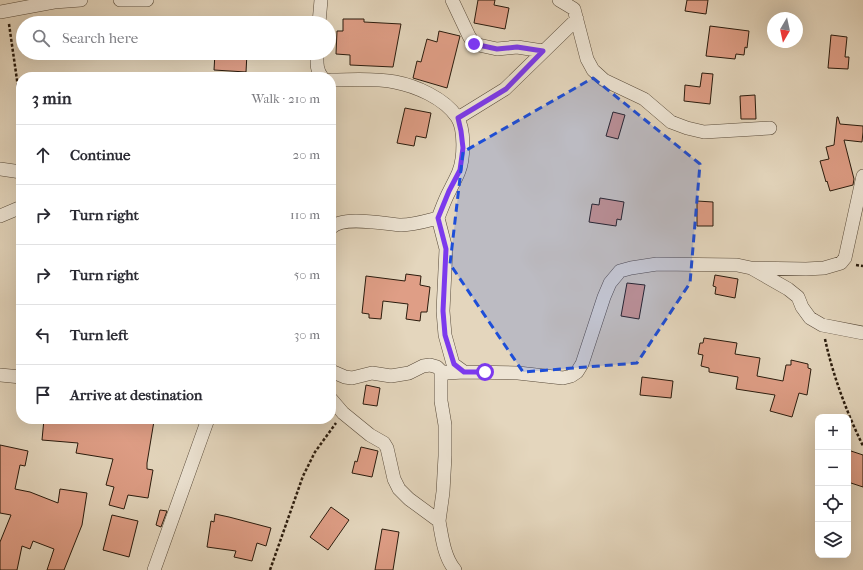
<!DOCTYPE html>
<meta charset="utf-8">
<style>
body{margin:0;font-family:"IM FELL French Canon",serif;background:#f2f2f3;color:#2b2b33}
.controls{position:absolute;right:12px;bottom:12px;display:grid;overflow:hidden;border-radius:8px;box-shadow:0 4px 16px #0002}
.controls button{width:36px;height:36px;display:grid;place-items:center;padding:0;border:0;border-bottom:1px solid #e1e1e2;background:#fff;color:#2b2b33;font:20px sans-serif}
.compass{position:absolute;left:767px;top:12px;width:36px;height:36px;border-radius:50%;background:#fff;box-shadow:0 4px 16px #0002;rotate:189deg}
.stop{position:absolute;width:12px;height:12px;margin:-9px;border:3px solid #7c3aed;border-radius:50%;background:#fff}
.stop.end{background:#7c3aed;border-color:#fff;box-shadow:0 1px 4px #0008}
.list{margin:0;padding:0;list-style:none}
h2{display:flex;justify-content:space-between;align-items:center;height:52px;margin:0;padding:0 16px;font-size:17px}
h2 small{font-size:13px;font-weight:400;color:#7c7c81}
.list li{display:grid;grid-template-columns:26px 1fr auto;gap:12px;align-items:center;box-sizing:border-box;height:60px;padding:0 16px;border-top:1px solid #e1e1e2}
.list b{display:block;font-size:15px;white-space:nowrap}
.list em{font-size:13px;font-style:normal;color:#7c7c81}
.icon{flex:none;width:22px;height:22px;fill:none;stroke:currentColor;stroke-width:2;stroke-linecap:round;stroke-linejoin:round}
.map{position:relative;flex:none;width:863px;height:570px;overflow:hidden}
.search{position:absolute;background:#fff;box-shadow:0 4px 16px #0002;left:16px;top:16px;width:320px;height:44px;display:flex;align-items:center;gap:10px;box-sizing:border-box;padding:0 14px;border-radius:22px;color:#7c7c81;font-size:15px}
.panel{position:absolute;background:#fff;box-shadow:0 4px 16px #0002;left:16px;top:72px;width:320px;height:352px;border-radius:16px}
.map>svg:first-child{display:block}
.building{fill:#df9e86;stroke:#2a1b0d}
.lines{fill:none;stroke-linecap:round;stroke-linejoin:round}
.street-casing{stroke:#584a39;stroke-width:14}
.path{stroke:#2a1b0d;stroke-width:2.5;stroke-dasharray:3 2;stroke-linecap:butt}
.street{stroke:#ede4d4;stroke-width:13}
.route{stroke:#7c3aed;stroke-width:5}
.marked{fill:#1d4ed8;fill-opacity:0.2;stroke:#1d4ed8;stroke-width:3;stroke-dasharray:8 5;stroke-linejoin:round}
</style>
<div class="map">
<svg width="863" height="570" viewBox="0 0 863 570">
<rect width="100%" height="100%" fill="#e4d6bd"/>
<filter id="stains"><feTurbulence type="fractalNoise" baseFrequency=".005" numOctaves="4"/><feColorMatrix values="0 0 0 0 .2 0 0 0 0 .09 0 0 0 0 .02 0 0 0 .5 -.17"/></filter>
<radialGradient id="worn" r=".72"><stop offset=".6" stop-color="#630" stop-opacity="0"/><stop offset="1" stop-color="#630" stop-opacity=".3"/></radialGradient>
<path class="building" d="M478,0h17l-1,5 15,3 -4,21 -31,-6z
M687,0h21l-2,14 -21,-3z
M343,19h21v3l37,2 -8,43 -43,-2v-10l-14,-1 1,-23h6z
M710,26l39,5 -2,17 -2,-1 -1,8 -8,-1 -1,5 -29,-3z
M439,31l21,5 -13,52 -34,-10 4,-17 4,1 6,-23 10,3z
M831,35l16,2 -2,20h4l-1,12 -20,-1z
M215,53h32l-1,19 -32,-2z
M702,73l11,1 -3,30 -26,-3 1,-16 15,2z
M755,95l1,24h-15l-1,-23z
M405,108l26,5 -5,25 -10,-2 -2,10 -17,-3z
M613,112l12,3 -7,24 -12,-3z
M837,117h1l2,7 23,2v6l-1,10 -18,-2 10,39 -1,6 -23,6 -3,-10 -1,1 -6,-21 9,-2 -3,-12 8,-2z
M600,198l24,4 -3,18 -4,-1 -1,7 -27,-4 3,-18 7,1z
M697,201l16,1v24h-16z
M406,274l15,2 -1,9 10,2 -3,25h-6l-1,9 -14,-2 2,-15 -25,-3 -2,18 -12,-1v-4l-7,-1 4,-37 39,5z
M715,275l23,4 -3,19 -20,-4 1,-7 -3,-1z
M627,283l18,2 -6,34 -18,-3z
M704,338l33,5 -2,11 25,4 -3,18 26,5 3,-16h5v-5l17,4v4l3,1 -4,26 -8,-2 -7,24 -22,-6 5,-16 -39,-6 2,-12 -29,-5v-4l-8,-2 2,-11 -5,-1 2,-11h3z
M642,377l31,4 -2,17 -31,-3z
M366,385l14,3 -3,18 -14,-2z
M44,419h100l10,2 -7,42v6l6,1 -5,28 -20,-3 -4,14 -15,-4 5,-18 -8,-2 7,-26 -37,-6 2,-10 -36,-3z
M0,445l28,6 -3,15 -5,-1 -5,24 15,3 28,11 2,-14 27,4 -5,32 -18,45h-17l7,-21 -21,-8 -3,8 -8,-3 -5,24h-17v-28l11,-27 -11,-2z
M361,447l17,4 -6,26 -20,-4 3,-12 2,1z
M848,450l15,5v32l-15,-5z
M331,507l18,13 -21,30 -18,-13z
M160,510l7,1 -6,16 -5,-2z
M215,514l14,3 42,11 -5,18 -9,-3 -5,18 -18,-4 2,-6 -29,-4 4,-26 3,1z
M112,515l26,6 -9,36 -26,-7z
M382,529l17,3 -6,38h-18z"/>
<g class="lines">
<defs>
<path id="street" d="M120,0h27
M452,0l17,36 5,8 23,5 20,-2 26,4
M559,0l15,9 13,50 6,11 11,10 40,19 27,23 16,6 17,4 66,-4
M0,12l54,-10 27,-2
M319,23l2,-23
M317,53c0,9 -1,17 5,24
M331,80c21,0 43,-2 64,2 21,4 49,16 62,35 8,12 7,41 2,54 -2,6 -6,12 -9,19 -5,9 -8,18 -12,28 -12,3 -24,7 -37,7 -16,-1 -59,-10 -70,3
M458,118l47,-29 72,-70
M0,169l21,3
M0,216l19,-8
M438,218l8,31 -3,62 2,24 8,29 11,8
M753,269l35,20 10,8 4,10 8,11 12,7 41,8
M331,371l14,6 7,1 20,-5 19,3 18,-3 14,-7 7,-1 7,2 4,4 6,2 17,-1 54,1 45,5 8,-2 6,-4 5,-8 22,-67 6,-14 10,-12 11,-3 26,-4 80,1 14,3 55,1 18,-1 17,-5 4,-5 18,-82
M0,375l21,2
M331,399l12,14 27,22 14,8 3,5 7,31 5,10 10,10 30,22c3,16 5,36 16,49
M439,521l4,-29 2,-36v-31l-4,-24v-30
M154,570l54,-151"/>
</defs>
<use href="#street" class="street-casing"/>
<path class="path" d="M9,24l8,56 4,48
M856,265l7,1
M825,339c8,37 22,74 38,107
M270,570l33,-94 12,-24 21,-29"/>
<use href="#street" class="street"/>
</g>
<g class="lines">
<path class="route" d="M474,44l23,5 20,-2 26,4 -37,38 -48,29 3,13 2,17 -3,22 -11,21 -11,27 8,31 -3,62 2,24 9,29 10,8h21"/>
</g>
<path class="marked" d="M593,78l107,86 -10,119 -53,80 -114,9 -73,-108 13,-112z"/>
<rect width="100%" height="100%" filter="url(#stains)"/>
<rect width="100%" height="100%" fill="url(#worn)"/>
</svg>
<div class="controls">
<button>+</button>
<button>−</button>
<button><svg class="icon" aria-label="locate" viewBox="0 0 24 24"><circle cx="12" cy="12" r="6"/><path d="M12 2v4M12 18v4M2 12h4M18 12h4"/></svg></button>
<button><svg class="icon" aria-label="layers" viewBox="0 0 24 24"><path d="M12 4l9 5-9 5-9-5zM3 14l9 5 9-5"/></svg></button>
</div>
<svg class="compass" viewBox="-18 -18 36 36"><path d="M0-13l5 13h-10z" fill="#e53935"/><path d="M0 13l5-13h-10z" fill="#7c7c81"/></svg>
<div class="stop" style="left:485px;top:372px"></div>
<div class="stop end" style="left:474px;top:44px"></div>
<div class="search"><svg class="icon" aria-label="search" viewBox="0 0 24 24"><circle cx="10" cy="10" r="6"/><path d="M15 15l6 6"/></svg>Search here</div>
<section class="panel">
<h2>3 min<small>Walk · 210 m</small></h2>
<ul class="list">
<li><svg class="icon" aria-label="ahead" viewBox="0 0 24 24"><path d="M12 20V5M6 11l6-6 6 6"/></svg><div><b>Continue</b></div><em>20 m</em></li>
<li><svg class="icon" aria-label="right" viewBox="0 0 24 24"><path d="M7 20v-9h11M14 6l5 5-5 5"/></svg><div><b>Turn right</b></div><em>110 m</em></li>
<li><svg class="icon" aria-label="right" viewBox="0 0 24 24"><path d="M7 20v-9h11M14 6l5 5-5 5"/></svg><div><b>Turn right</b></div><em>50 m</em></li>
<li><svg class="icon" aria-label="left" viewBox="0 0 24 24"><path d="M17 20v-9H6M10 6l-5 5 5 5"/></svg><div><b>Turn left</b></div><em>30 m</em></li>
<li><svg class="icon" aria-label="arrive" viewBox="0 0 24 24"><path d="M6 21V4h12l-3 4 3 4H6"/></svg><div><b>Arrive at destination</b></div></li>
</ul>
</section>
</div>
